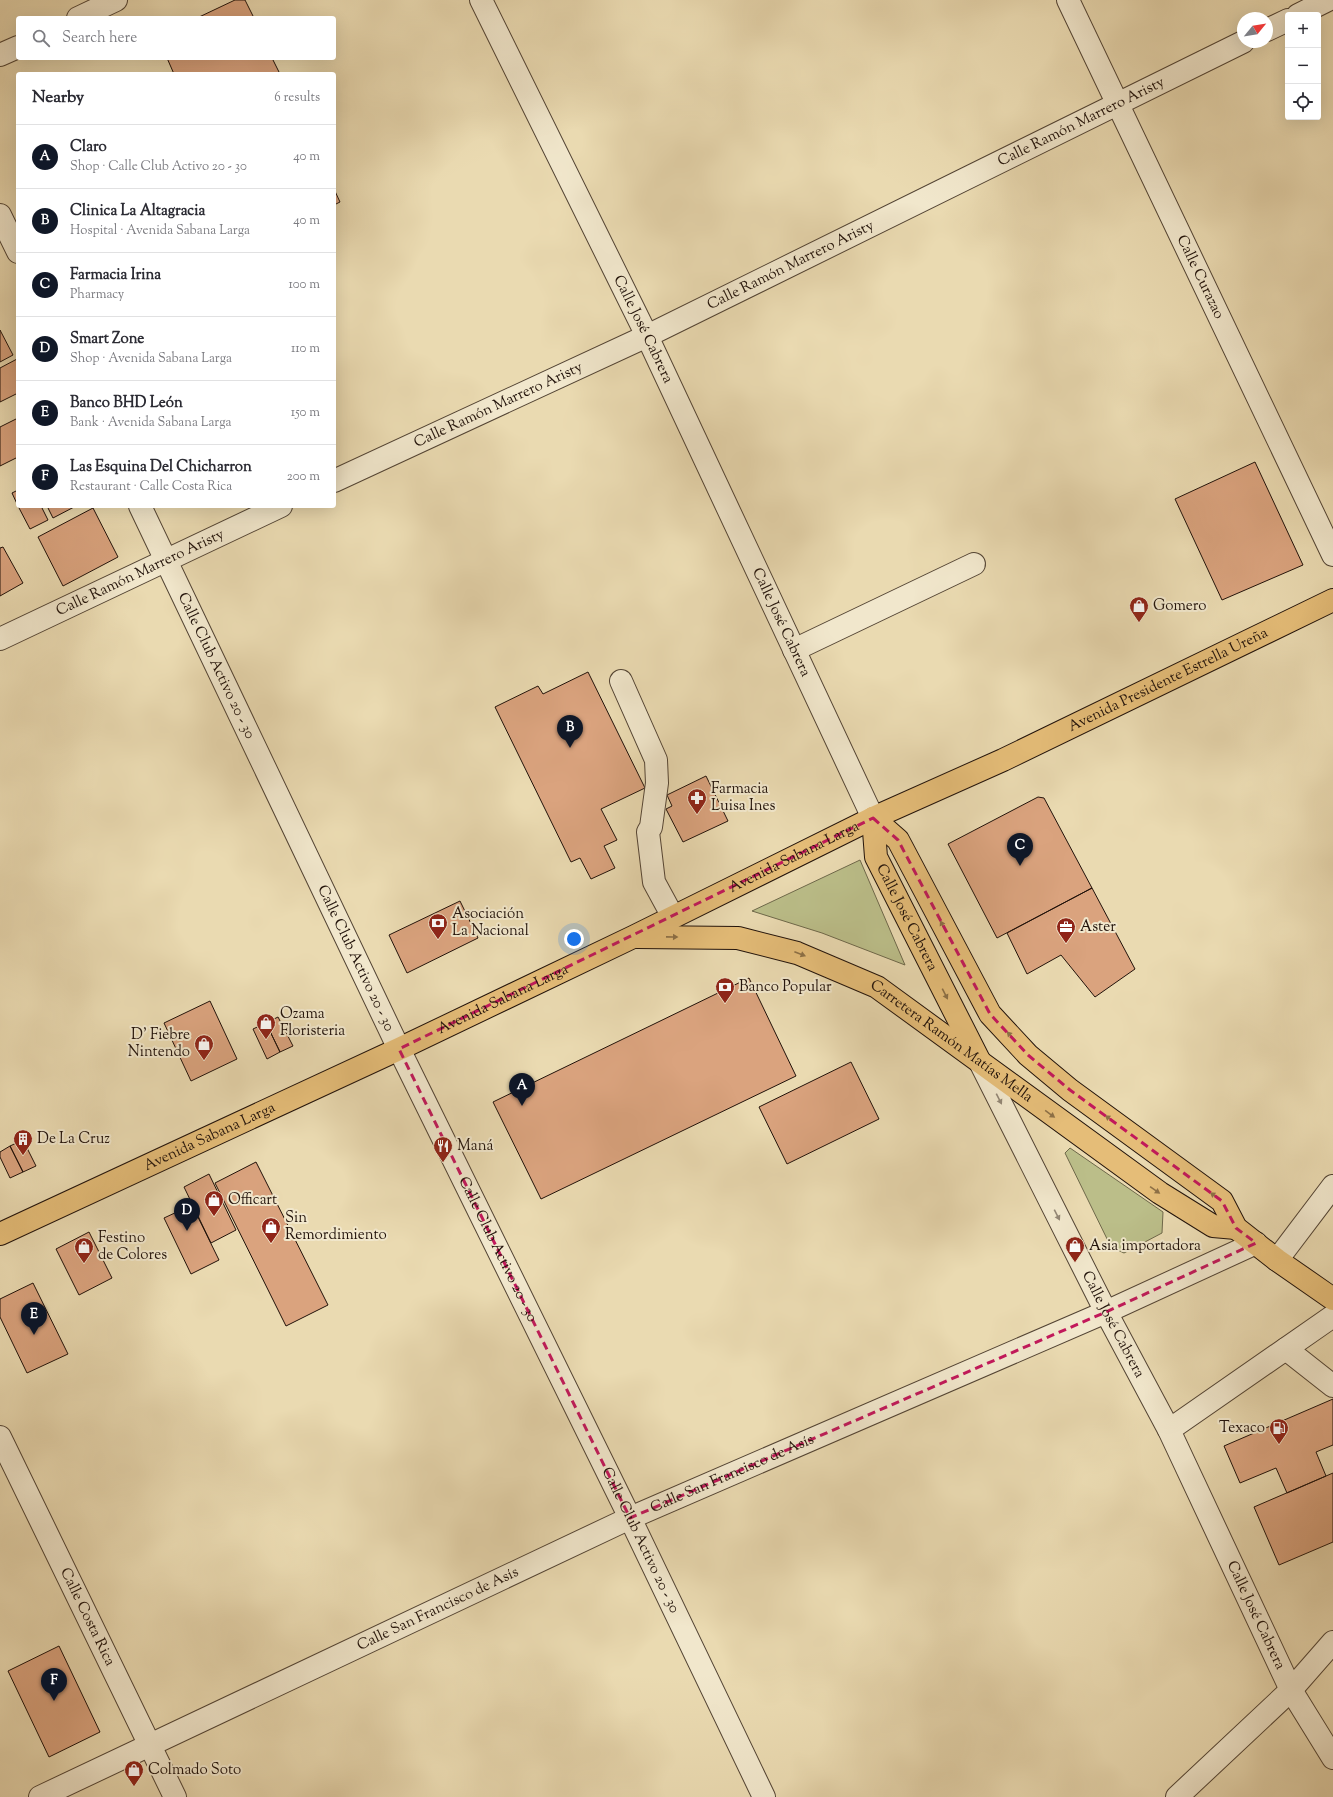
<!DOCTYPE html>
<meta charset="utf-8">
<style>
body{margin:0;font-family:"Sorts Mill Goudy",serif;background:#f7f7f7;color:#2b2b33}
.controls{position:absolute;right:12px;top:12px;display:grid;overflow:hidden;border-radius:4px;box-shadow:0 4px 16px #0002}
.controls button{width:36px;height:36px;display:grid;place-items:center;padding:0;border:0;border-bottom:1px solid #e1e1e2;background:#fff;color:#2b2b33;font:20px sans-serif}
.compass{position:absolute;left:1237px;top:12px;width:36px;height:36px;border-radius:50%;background:#fff;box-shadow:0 4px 16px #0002;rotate:60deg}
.you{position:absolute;left:574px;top:939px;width:14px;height:14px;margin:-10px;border:3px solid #fff;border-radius:50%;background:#1a73e8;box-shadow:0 0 0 6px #1a73e833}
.badge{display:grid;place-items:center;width:26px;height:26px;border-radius:50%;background:#111827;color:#fff;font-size:13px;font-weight:700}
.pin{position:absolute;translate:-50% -33px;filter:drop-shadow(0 1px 2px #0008)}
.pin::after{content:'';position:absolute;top:21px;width:14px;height:12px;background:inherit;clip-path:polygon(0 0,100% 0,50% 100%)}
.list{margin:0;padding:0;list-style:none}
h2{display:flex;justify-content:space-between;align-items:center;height:52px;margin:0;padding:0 16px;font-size:17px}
h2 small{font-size:13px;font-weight:400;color:#7c7c81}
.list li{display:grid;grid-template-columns:26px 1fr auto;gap:12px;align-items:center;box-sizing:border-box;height:64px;padding:0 16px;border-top:1px solid #e1e1e2}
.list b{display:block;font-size:15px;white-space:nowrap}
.list p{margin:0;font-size:13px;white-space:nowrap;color:#7c7c81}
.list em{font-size:13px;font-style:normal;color:#7c7c81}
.icon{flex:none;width:22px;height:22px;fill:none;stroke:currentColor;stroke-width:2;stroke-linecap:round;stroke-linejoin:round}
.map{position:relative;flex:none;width:1333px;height:1797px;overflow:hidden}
.search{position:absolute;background:#fff;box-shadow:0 4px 16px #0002;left:16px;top:16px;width:320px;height:44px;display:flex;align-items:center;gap:10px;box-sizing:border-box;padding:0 14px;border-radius:4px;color:#7c7c81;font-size:15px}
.panel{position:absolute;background:#fff;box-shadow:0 4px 16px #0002;left:16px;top:72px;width:320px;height:436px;border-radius:4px}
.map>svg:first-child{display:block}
.green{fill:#bbbe89;stroke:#6e684a}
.building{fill:#daa37e;stroke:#21120a}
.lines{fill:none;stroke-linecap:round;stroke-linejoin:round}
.minor-casing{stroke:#534434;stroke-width:24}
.major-casing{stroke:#21120a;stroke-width:24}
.minor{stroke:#f1e7cc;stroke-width:22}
.major{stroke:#e5bd78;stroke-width:22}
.oneway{fill:#8d7046}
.oneway2{fill:#938775}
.marked{fill:none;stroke:#c2185b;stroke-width:3;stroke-dasharray:8 5;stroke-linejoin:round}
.labels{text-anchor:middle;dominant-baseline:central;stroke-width:4;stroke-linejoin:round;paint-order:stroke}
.street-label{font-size:15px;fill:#21120a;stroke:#f1e7cc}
.poi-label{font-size:15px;fill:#21120a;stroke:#f1e7cc;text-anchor:start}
</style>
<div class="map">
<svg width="1333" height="1797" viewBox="0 0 1333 1797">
<rect width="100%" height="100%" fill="#eadab1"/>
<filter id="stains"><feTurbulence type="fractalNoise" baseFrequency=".005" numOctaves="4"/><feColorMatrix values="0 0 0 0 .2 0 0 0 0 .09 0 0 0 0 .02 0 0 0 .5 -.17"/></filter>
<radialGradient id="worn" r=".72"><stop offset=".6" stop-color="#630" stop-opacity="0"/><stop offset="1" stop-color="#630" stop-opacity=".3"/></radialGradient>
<path class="green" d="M860,860l45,105 -83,-32 -70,-22z
M1070,1148l93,64 -1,21 -38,20 -13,-6 -46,-94z"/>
<path class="building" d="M235,0h10l9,18h-57z
M167,58h105l8,16h-106z
M334,189l6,13 -6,3z
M0,330l13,25 -13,7z
M17,359l1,34 -18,9v-34z
M18,418v39l-18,9v-39z
M1255,462l48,103 -81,35 -47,-101z
M18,490v16l-6,-13z
M18,506h23l7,14 -18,9z
M47,506h29l-23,12z
M93,508l25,49 -55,29 -25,-49z
M3,547l20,36 -23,13v-48z
M588,672l57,116 -44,21 16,31 -13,6 11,22 -24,11 -11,-21 -9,4 -76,-155 43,-21 5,8z
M706,776l22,45 -45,21 -17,-33 6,-3 -5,-11z
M1038,797l6,1 48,90 -95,50 -49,-94z
M1092,888l43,81 -40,28 -34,-42 -34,19 -20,-41z
M460,901l18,37 -71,35 -18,-38z
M749,978l47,98 -255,123 -48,-97z
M210,1001l27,58 -46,22 -27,-58z
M278,1017l15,29 -13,6 -14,-29z
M266,1023l14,29 -13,7 -14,-30z
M851,1062l28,57 -92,45 -28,-57z
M23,1140l13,26 -13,6 -13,-26z
M10,1146l13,26 -13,6 -10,-21v-5z
M256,1162l72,143 -42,21 -71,-143z
M209,1174l27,56 -25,13 -27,-56z
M192,1205l27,55 -28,14 -27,-56z
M89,1232l23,46 -33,17 -23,-46z
M33,1283l35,71 -41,19 -27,-56v-18z
M1333,1399v46l-17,7 10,24 -39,17 -11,-25 -36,15 -16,-37z
M1333,1473v69l-54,23 -25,-58z
M59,1646l41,86 -51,25 -41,-86z"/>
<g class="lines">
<defs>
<g id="minor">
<path id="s1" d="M481,0l166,336 226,482"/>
<path id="s2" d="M1068,0l265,555"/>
<path d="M1298,15l30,-15"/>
<path d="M78,18l38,-18"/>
<path d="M1267,30l21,-10"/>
<path d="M0,55l18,-8"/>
<path d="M0,215l18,37"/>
<path id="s3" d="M334,481l313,-145 596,-294"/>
<path id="s4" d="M140,506l259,543 231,469 134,279"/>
<path id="s5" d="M0,639l281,-133"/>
<path d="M794,650l180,-86"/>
<path d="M621,681l35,79 1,23 -6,44 -3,5 6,50 19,35"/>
<path id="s6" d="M981,1064l125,248 63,118 122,260 42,68"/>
<path d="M1277,1260l56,-74"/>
<path d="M1286,1349l47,37"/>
<path d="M1169,1430l164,-114"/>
<path id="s7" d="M0,1437l175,360"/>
<path id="s8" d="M40,1797l590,-279 476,-206 150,-69"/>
<path d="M1177,1797l114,-107 42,-48"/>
</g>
<g id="major">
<path d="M873,818l25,22 92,174 38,41 42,35 152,111 14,27 41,32 56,39"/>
<path id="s9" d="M873,818l3,39 103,203"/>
<path id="s10" d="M637,937l101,1 59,15 80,34 283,206 53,33 23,2"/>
<path id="s11" d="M0,1234l399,-185 234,-112 240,-119 130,-58 330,-160"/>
</g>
</defs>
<use href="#minor" class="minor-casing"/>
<use href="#major" class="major-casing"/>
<use href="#minor" class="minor"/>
<use href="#major" class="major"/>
</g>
<defs><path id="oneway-solid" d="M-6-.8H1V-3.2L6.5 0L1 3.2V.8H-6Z"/></defs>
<g class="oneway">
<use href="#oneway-solid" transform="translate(943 926) rotate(-118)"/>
<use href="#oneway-solid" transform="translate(672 937) rotate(1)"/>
<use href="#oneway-solid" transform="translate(800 954) rotate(21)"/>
<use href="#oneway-solid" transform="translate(945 994) rotate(63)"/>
<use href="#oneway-solid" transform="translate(1011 1036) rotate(-133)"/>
<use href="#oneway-solid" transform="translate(1050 1114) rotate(36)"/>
<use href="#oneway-solid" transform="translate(1110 1119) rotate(-144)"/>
<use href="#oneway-solid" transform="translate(1155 1190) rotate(35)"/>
<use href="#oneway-solid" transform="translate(1215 1196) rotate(-144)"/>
</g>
<g class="oneway2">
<use href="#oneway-solid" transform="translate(999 1099) rotate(63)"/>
<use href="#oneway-solid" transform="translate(1057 1215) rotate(63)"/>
</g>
<path class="marked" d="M873,818l25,22 92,174 38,41 42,35 152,111 14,27 20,15 -150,69 -476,206 -231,-469z"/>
<defs>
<symbol id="shop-pin" viewBox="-11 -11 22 30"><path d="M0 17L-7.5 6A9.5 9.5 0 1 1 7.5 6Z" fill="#8f2418" stroke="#f1e7cc"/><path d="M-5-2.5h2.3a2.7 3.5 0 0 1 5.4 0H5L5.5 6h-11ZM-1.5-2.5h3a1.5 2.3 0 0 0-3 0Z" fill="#fff"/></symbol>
<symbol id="pharmacy-pin" viewBox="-11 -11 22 30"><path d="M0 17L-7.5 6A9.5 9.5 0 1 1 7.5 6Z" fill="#8f2418" stroke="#f1e7cc"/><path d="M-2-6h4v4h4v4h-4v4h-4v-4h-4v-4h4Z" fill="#fff"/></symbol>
<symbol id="bank-pin" viewBox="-11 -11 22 30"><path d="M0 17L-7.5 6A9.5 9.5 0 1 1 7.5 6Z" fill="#8f2418" stroke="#f1e7cc"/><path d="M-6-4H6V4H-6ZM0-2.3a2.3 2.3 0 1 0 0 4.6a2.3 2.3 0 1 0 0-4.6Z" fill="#fff"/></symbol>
<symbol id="office-pin" viewBox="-11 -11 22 30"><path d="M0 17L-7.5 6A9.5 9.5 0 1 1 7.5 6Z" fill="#8f2418" stroke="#f1e7cc"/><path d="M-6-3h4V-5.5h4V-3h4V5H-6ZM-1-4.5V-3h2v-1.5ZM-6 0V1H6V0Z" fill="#fff"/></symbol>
<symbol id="building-pin" viewBox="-11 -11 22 30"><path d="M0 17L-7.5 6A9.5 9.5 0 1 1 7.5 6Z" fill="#8f2418" stroke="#f1e7cc"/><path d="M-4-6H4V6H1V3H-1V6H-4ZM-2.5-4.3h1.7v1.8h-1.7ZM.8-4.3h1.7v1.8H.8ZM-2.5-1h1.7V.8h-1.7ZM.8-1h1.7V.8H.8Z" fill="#fff"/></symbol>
<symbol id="restaurant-pin" viewBox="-11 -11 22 30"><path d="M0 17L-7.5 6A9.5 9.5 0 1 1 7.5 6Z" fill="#8f2418" stroke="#f1e7cc"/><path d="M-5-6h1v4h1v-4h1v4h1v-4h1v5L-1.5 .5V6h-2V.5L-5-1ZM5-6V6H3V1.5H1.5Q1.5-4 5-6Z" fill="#fff"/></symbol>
<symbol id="fuel-pin" viewBox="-11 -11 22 30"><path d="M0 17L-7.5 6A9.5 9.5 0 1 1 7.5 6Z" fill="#8f2418" stroke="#f1e7cc"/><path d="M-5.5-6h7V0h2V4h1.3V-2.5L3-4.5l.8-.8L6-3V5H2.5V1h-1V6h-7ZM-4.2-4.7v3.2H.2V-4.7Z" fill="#fff"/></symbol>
</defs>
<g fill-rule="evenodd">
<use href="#shop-pin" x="1128" y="595" width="22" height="30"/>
<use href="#pharmacy-pin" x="686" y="787" width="22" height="30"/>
<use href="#bank-pin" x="427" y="912" width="22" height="30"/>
<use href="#office-pin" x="1055" y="916" width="22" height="30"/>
<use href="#bank-pin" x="714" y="976" width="22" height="30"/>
<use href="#shop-pin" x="255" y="1012" width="22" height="30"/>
<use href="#shop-pin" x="193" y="1033" width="22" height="30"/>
<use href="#building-pin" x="12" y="1128" width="22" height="30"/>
<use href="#restaurant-pin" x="432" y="1135" width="22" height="30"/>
<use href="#shop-pin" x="203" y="1189" width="22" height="30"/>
<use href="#shop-pin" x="260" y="1216" width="22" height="30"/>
<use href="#shop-pin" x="1064" y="1235" width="22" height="30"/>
<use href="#shop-pin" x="73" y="1236" width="22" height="30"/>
<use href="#fuel-pin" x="1268" y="1417" width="22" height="30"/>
<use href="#shop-pin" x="123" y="1759" width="22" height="30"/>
</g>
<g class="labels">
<g class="street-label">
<text stroke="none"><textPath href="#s3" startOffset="829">Calle Ramón Marrero Aristy</textPath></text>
<text stroke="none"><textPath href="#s3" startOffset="505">Calle Ramón Marrero Aristy</textPath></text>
<text stroke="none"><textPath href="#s2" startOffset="307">Calle Curazao</textPath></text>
<text stroke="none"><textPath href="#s1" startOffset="367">Calle José Cabrera</textPath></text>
<text stroke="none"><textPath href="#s3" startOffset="181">Calle Ramón Marrero Aristy</textPath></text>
<text stroke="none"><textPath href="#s5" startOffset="155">Calle Ramón Marrero Aristy</textPath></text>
<text stroke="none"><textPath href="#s1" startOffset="691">Calle José Cabrera</textPath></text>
<text stroke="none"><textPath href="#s4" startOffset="177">Calle Club Activo 20 - 30</textPath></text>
<text stroke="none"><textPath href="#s11" startOffset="1293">Avenida Presidente Estrella Ureña</textPath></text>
<text stroke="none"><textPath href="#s11" startOffset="879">Avenida Sabana Larga</textPath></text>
<text stroke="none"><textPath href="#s9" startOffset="107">Calle José Cabrera</textPath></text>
<text stroke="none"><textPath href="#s4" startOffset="501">Calle Club Activo 20 - 30</textPath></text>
<text stroke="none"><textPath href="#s11" startOffset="555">Avenida Sabana Larga</textPath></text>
<text stroke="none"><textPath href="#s10" startOffset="341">Carretera Ramón Matías Mella</textPath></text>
<text stroke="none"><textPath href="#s11" startOffset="231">Avenida Sabana Larga</textPath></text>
<text stroke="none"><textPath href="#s4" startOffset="825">Calle Club Activo 20 - 30</textPath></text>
<text stroke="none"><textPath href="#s6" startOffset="292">Calle José Cabrera</textPath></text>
<text stroke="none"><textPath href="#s8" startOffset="764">Calle San Francisco de Asís</textPath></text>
<text stroke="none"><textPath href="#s4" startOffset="1149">Calle Club Activo 20 - 30</textPath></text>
<text stroke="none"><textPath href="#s8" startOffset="440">Calle San Francisco de Asís</textPath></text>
<text stroke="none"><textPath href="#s6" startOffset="616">Calle José Cabrera</textPath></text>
<text stroke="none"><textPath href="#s7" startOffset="200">Calle Costa Rica</textPath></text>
</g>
<g class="poi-label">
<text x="1153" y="606">Gomero</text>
<text x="711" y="789">Farmacia<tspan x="711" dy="17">Luisa Ines</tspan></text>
<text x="452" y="914">Asociación<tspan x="452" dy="17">La Nacional</tspan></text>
<text x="1080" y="927">Aster</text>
<text x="739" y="987">Banco Popular</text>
<text x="280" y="1014">Ozama<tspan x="280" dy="17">Floristeria</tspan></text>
<text x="190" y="1035" text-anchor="end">D' Fiebre<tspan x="190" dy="17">Nintendo</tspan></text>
<text x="37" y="1139">De La Cruz</text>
<text x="457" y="1146">Maná</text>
<text x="228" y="1200">Officart</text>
<text x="285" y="1218">Sin<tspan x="285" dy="17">Remordimiento</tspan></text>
<text x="98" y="1238">Festino<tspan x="98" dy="17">de Colores</tspan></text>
<text x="1089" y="1246">Asia importadora</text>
<text x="1265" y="1428" text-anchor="end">Texaco</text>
<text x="148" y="1770">Colmado Soto</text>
</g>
</g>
<rect width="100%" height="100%" filter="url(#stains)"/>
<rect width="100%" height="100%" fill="url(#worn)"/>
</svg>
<div class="controls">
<button>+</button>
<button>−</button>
<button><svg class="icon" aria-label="locate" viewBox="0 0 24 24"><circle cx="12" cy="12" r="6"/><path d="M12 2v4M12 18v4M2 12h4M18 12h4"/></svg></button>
</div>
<svg class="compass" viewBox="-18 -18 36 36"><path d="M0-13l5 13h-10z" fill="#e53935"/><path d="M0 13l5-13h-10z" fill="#7c7c81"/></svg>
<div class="you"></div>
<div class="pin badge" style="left:522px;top:1106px">A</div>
<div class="pin badge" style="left:570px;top:748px">B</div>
<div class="pin badge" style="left:1020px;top:866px">C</div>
<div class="pin badge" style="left:187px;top:1231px">D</div>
<div class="pin badge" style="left:34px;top:1335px">E</div>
<div class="pin badge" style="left:54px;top:1701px">F</div>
<div class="search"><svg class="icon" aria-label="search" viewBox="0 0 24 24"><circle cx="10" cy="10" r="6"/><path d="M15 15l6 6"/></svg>Search here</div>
<section class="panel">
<h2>Nearby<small>6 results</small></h2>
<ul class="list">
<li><span class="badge">A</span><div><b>Claro</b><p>Shop · Calle Club Activo 20 - 30</p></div><em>40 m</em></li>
<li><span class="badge">B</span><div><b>Clinica La Altagracia</b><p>Hospital · Avenida Sabana Larga</p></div><em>40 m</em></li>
<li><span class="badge">C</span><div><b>Farmacia Irina</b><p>Pharmacy</p></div><em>100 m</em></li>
<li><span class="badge">D</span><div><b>Smart Zone</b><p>Shop · Avenida Sabana Larga</p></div><em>110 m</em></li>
<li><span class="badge">E</span><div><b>Banco BHD León</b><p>Bank · Avenida Sabana Larga</p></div><em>150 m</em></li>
<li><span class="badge">F</span><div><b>Las Esquina Del Chicharron</b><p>Restaurant · Calle Costa Rica</p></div><em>200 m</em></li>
</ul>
</section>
</div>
